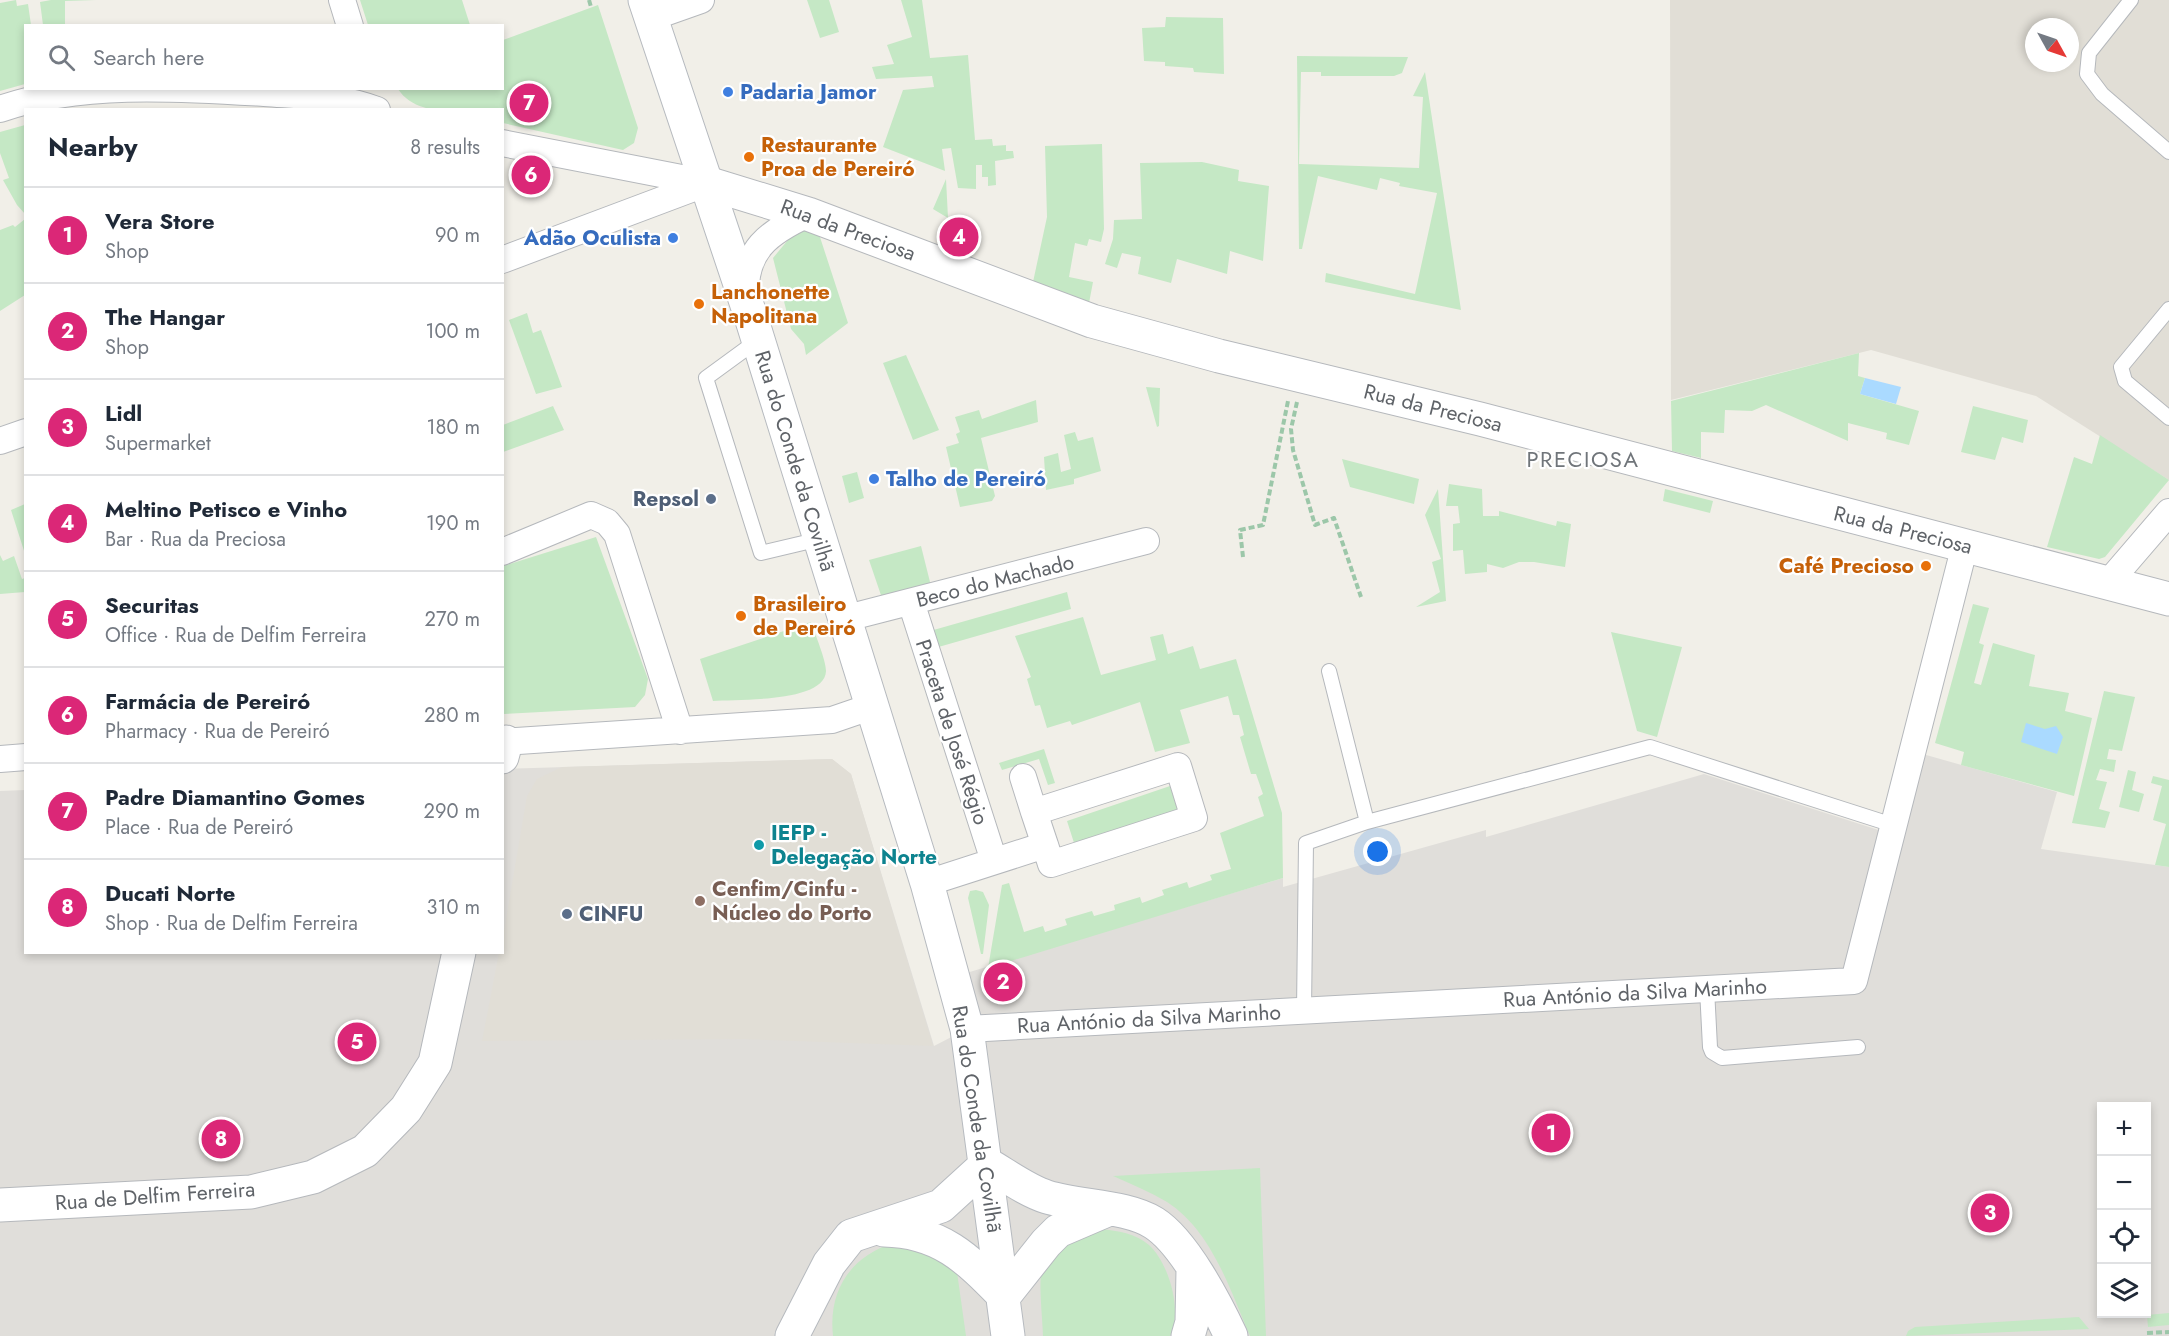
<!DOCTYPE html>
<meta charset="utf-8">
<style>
body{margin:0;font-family:Jost,sans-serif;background:#f6f6f7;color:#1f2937}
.controls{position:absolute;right:18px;bottom:18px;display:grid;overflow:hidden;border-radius:0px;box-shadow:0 3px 9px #0003}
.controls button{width:54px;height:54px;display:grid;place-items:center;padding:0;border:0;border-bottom:2px solid #e0e1e3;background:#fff;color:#1f2937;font:30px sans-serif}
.compass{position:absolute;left:2025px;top:18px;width:54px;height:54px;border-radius:50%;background:#fff;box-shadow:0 3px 9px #0003;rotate:130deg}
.you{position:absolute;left:1378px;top:852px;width:21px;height:21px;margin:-15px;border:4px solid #fff;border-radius:50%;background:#1a73e8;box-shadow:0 0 0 9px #1a73e833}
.badge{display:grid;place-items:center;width:39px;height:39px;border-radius:50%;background:#db2777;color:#fff;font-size:20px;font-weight:700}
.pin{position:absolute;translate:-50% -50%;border:3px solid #fff;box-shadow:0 2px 6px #0006}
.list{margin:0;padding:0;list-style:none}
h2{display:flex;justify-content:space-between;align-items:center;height:78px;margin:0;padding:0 24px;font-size:26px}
h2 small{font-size:20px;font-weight:400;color:#747a83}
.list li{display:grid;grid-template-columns:39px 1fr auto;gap:18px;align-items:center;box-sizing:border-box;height:96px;padding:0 24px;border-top:2px solid #e0e1e3}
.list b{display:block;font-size:22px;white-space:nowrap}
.list p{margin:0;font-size:20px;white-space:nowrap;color:#747a83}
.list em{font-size:20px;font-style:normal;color:#747a83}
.icon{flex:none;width:33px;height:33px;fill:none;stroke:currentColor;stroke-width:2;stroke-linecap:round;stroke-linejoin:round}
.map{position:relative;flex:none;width:2169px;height:1336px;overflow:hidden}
.search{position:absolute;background:#fff;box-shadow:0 3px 9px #0003;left:24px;top:24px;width:480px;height:66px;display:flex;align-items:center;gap:15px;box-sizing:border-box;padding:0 21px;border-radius:0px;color:#747a83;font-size:22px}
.panel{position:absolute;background:#fff;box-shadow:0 3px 9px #0003;left:24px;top:108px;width:480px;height:846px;border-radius:0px}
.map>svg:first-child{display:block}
.industrial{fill:#e0deda;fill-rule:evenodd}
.education{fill:#e1ded6;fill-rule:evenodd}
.green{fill:#c5e8c5}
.water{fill:#aadaff}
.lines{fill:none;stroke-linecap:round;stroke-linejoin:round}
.service-casing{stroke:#b5b8bc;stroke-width:16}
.minor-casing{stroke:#b5b8bc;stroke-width:28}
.tertiary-casing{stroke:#b5b8bc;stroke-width:35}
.secondary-casing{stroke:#b6babf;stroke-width:35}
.path{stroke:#9cc7a9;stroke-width:4;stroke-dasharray:6 3;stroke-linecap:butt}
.service{stroke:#fff;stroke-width:14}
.minor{stroke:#fff;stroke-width:26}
.tertiary{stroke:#fff;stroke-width:33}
.secondary{stroke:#fff;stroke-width:33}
.shop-dot{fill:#3f7fe0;stroke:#fff;stroke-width:2}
.food-dot{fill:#e8710a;stroke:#fff;stroke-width:2}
.service-dot{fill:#5c6f8a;stroke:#fff;stroke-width:2}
.culture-dot{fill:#0f9aa8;stroke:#fff;stroke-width:2}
.education-dot{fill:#8d6e63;stroke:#fff;stroke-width:2}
.labels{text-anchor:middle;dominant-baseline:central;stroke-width:4.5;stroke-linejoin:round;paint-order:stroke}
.shop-label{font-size:21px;font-weight:bold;fill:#366cbe;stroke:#fff;text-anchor:start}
.food-label{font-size:21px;font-weight:bold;fill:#c56008;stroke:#fff;text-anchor:start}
.street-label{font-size:21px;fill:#5f6368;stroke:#fff}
.service-label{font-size:21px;font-weight:bold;fill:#4e5e75;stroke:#fff;text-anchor:end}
.culture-label{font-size:21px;font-weight:bold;fill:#0d838f;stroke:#fff;text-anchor:start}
.education-label{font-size:21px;font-weight:bold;fill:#785e54;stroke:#fff;text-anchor:start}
.neighbourhood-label{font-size:22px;letter-spacing:1.5px;fill:#70757a;stroke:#fff}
</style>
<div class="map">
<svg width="2169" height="1336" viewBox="0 0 2169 1336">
<rect width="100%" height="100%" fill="#f1efe8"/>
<path class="industrial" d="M1912,751l145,41 -16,57 128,18v469h-2169v-545l25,-1 1,162h476l1,-183 329,-10 19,15 83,272 33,-17 -14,-52 330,-99v9l203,-57v7l218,-63 187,60zM2102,1106h44v208h-44z"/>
<path class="education" d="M1670,0h499v480l-133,-84 -165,-46 -200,50zM2034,27h36v36h-36z
M832,759l19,15 82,272 -190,-7 -261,2 17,-88 3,-1 1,-15 24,-141 10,-17 25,-12z"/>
<path class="green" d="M16,0l1,6 11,-2 3,21 -5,1 -1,58 -25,7v-88z
M51,0h45l-31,1v24h-22l-3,-23z
M360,0h102l8,25h-102z
M807,0h22l10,32 -19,6z
M901,0h21l8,58 38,-3 7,85 17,-1 1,7 13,-1v6h7l1,7 -19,3 1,24 -8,1v-9h-6v-12h-6v24l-18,-1 -7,-40 -9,1 3,22 -62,-24 20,-57 31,-3 -2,-11 -56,3 -4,-12 22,-3 -7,-19 25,-8z
M598,5l40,123 -4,15 -11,7 -120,-27 -1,-13c-32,0 -84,10 -104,-21l104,-1 1,-48z
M1166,17l57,1 1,56 -30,-2 -1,-4 -28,-2v-4l-21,-1 -2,-33 23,-1z
M1297,56l111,1 -6,16 -8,3h-73v-4h-20l-2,92 120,4 4,-71 -10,-1 12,-24 36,238 -136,-28 1,-9 89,21 22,-101 -38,-7 1,-3 -20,-5 -3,12 -59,-14 -16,73h-3z
M25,125h1l-1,89 -8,-9 -14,-25 6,-2 -9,-25v-21z
M1102,144l2,85 -3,13 -12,-3 -2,7 -12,-3 -6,34 24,5 -4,21 -56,-21 14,-65 -2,-71z
M1202,162l37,8 -1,11 31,5 -6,75 -33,-10 -3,23 -50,-15 -6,24 -33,-9 3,-17 -19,-4 -5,15 -12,-4 8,-25 1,-19 28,-1 -2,-56z
M946,179l2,39 -15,-9z
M25,219v76l-25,16v-81l13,-5 2,2z
M797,229l21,2 30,92 -42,32 -2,-11 -13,-15 -18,-71z
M527,313l6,20 8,-3 21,57 -26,7 -27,-74z
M1859,353l-1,23 7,2 -5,16 59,17 -10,34 -23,-6 1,-6 -39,-10v18l-82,-36 -14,6 -27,-1 -1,23 -23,-1v26l-29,-7 -1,-50z
M906,355l33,75 -26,10 -30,-77z
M1146,387l14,1 -1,38 -2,1z
M1036,400l2,22 -57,16 14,58 -3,5 -32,6 -14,-60 13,-4 -3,-9 4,-2 -5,-15 24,-7 3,9z
M553,406l11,24 -61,22v-27z
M1973,406l55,14 -5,23 -21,-6 -7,23 -34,-8z
M1075,432l3,9 15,-4 8,34 -27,8v5l-28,6 -2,-33 14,-4 3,19 10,-3 -7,-34z
M2100,435l69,45 -64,77 -6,2 -52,-12 27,-90 18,7z
M1342,459l77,20 -5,25 -64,-17z
M857,472l7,26 -15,5 -7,-27z
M1449,484l33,5 1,27h16v-5l57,15 1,-5 14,3 -6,43 -31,-5h-15l-16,6 -16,-4v8l-22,2 -2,-24 -10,1v-27l7,-1 -2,-17h-12z
M1438,489l8,112 -30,6 24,-15 -8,-30 9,-3 -16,-44z
M1665,489l48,12 -3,12 -47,-12z
M25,504v50l-14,-44z
M596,537l52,142 -3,16 -10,12 -132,7v-148z
M921,546l11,44 -48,14 -15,-44z
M0,555l3,6 11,-5 8,23 3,-1v14l-25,2z
M1067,592l4,17 -136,39 -5,-17z
M1973,604l16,4 -10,35 5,2 -10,38 7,2 12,-42 42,12 -6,31 40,7 -4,18 27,7 -18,78 -113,-31 3,-13 -29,-9z
M1083,617l18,58 55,-15 -6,-23 13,-3 5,20 25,-8 7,23 36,-10 46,154 1,65 -295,90 14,-83 7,-2 15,49 19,-6 2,6 22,-7 -2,-6 27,-8 2,5 21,-6 -1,-5 26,-8 2,6 22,-8 -2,-5 25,-8 2,6 23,-8 -2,-5 21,-6 -11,-36 44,-17 -6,-19 5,-3 -7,-20h-5l-11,-37 4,-2 -5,-20h-6l-5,-19 -48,14 10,33 -35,9 -15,-50 -68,23 -2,-4 -23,7 -7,-23 -5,1 -8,-27 4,-2 -16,-41z
M811,622c4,12 15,38 15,49 -1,32 -89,28 -113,30l-13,-42z
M1611,632l71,15 -25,90 -20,-6z
M2104,691l31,6 -13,54 -13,-2 -2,10 9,1 -2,12 -14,-3 -4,11 11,2 -8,27 11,3 -5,16 -33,-5z
M1044,749l11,34 -7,2 -9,-26 -37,11 -3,-7z
M2128,770l8,2 -4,18 12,4 -5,18 -20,-5z
M2153,776l16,4v87l-14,-2 11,-41 -13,-4 9,-34 -11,-3z
M1170,786l9,28 -103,35 -9,-28z
M976,890l7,2 6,13 -6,49h-2l-13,-56 2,-7z
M1260,1168l6,168h-16c-20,-46 -38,-105 -83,-134 -17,-10 -36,-18 -54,-26z
M1101,1229c17,2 34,4 48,16 20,18 34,67 21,91h-127c0,-13 -5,-55 -1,-65 9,-24 37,-35 59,-42z
M893,1243l21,1 43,28 9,64h-133c-5,-45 17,-79 60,-93z
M2169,1313v12l-21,2 -1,-12z
M2079,1317l10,12 -183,7 2,-5 7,-4z"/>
<path class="water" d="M1865,378l36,9 -5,17 -36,-10z
M2026,723l19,6 11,-3 7,11 -6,17 -36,-12z"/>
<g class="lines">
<defs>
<path id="service" d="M2131,0l-42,53 -2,21 15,20 67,58
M2169,309l-48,58 4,14 44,37
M758,340l-52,38 55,175 59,-14
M1329,671l38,151 283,-75 243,78
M1707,989l3,58 2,5 10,6 136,-11
M1304,1010l2,-167 61,-21"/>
<path id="minor" d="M342,0l8,26
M650,18l51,-18
M0,109c80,-28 181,-21 264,-16 39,3 76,3 113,17
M502,143l205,40
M502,260l205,-77
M746,298c-3,-48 23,-66 62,-84
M0,441l26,-9
M502,552l89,-37 16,7 10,12 63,197
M2108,583l61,-71
M911,602l83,259
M843,619l303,-78
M502,742l330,-22 38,-13
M0,759l26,-2
M1023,777l11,35
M927,883l118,-38 6,19 143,-46 -16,-52 -144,46 11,33
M967,1029l887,-48 111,-436"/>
<path id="tertiary" d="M707,183l101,31 284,107 127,35 261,63 689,180
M502,757l4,-15
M0,1205l251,-13 62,-15 52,-26 41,-42 29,-46 24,-111"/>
<path id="secondary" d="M645,0l106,317 176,566 40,146 41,307
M987,1164c19,11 40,27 60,33 33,10 80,9 107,26 30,19 62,81 77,113
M884,1230c56,1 83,28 120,66
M1004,1296l42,-53 12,-12 49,-21
M792,1336l37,-72 22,-28 90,-30 46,-42
M1188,1336l4,-14 1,-52"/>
</defs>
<use href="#service" class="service-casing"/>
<use href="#minor" class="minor-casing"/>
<use href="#tertiary" class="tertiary-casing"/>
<use href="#secondary" class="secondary-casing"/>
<path class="path" d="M589,0l2,7
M1297,402l-6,27 2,21 22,75 19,-7 27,79
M1243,557l-3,-27 23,-5 25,-124
M2147,1333l22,-1"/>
<use href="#service" class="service"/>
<use href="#minor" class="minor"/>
<use href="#tertiary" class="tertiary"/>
<use href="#secondary" class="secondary"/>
</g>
<g class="shop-dot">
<circle cx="728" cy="92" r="6"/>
<circle cx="673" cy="238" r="6"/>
<circle cx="874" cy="479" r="6"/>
</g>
<g class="food-dot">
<circle cx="749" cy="157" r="6"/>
<circle cx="699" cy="304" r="6"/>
<circle cx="1926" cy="566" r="6"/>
<circle cx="741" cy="616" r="6"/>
</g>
<g class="service-dot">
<circle cx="711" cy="499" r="6"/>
<circle cx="567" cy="914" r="6"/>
</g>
<circle class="culture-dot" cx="759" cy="845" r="6"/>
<circle class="education-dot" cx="700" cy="901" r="6"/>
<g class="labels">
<g class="shop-label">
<text x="740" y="92">Padaria Jamor</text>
<text x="661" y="238" text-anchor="end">Adão Oculista</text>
<text x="886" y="479">Talho de Pereiró</text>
</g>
<g class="food-label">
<text x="761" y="145">Restaurante<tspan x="761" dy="24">Proa de Pereiró</tspan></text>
<text x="711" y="292">Lanchonette<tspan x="711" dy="24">Napolitana</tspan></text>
<text x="1914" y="566" text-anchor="end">Café Precioso</text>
<text x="753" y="604">Brasileiro<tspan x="753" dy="24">de Pereiró</tspan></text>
</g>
<g class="street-label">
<text transform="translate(848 230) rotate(20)">Rua da Preciosa</text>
<text transform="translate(1433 408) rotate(14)">Rua da Preciosa</text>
<text transform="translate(795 461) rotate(73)">Rua do Conde da Covilhã</text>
<text transform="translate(1903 530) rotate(14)">Rua da Preciosa</text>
<text transform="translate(995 581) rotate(-14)">Beco do Machado</text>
<text transform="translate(952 732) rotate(72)">Praceta de José Régio</text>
<text transform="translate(1635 993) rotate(-3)">Rua António da Silva Marinho</text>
<text transform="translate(1149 1019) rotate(-3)">Rua António da Silva Marinho</text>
<text transform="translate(977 1119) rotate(81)">Rua do Conde da Covilhã</text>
<text transform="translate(155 1196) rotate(-4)">Rua de Delfim Ferreira</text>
</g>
<g class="service-label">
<text x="699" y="499">Repsol</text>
<text x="579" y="914" text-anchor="start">CINFU</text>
</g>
<g class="culture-label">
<text x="771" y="833">IEFP -<tspan x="771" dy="24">Delegação Norte</tspan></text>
</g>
<g class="education-label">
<text x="712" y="889">Cenfim/Cinfu -<tspan x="712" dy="24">Núcleo do Porto</tspan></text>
</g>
<g class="neighbourhood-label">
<text x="1583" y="459">PRECIOSA</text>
</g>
</g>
</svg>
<div class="controls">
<button>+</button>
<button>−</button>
<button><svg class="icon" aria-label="locate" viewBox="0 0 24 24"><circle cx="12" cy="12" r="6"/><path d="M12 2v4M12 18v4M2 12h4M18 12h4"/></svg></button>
<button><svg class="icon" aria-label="layers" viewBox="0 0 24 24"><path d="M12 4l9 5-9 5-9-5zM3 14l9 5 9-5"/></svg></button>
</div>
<svg class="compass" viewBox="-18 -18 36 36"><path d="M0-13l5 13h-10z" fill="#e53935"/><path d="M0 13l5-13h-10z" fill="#747a83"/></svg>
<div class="you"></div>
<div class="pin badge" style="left:1551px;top:1133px">1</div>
<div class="pin badge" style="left:1003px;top:982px">2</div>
<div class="pin badge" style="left:1990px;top:1213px">3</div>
<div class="pin badge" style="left:959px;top:237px">4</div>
<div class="pin badge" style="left:357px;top:1042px">5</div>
<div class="pin badge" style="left:531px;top:175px">6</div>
<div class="pin badge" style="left:529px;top:103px">7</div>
<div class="pin badge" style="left:221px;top:1139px">8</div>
<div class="search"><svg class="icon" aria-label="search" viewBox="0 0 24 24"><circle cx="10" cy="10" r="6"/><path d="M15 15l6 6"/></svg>Search here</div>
<section class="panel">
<h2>Nearby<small>8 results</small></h2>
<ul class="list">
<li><span class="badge">1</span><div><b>Vera Store</b><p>Shop</p></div><em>90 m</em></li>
<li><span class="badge">2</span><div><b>The Hangar</b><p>Shop</p></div><em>100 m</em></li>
<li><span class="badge">3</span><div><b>Lidl</b><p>Supermarket</p></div><em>180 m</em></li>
<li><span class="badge">4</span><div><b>Meltino Petisco e Vinho</b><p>Bar · Rua da Preciosa</p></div><em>190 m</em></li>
<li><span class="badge">5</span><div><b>Securitas</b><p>Office · Rua de Delfim Ferreira</p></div><em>270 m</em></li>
<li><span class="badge">6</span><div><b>Farmácia de Pereiró</b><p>Pharmacy · Rua de Pereiró</p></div><em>280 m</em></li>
<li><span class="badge">7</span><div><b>Padre Diamantino Gomes</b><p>Place · Rua de Pereiró</p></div><em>290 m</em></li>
<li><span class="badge">8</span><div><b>Ducati Norte</b><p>Shop · Rua de Delfim Ferreira</p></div><em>310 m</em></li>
</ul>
</section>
</div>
